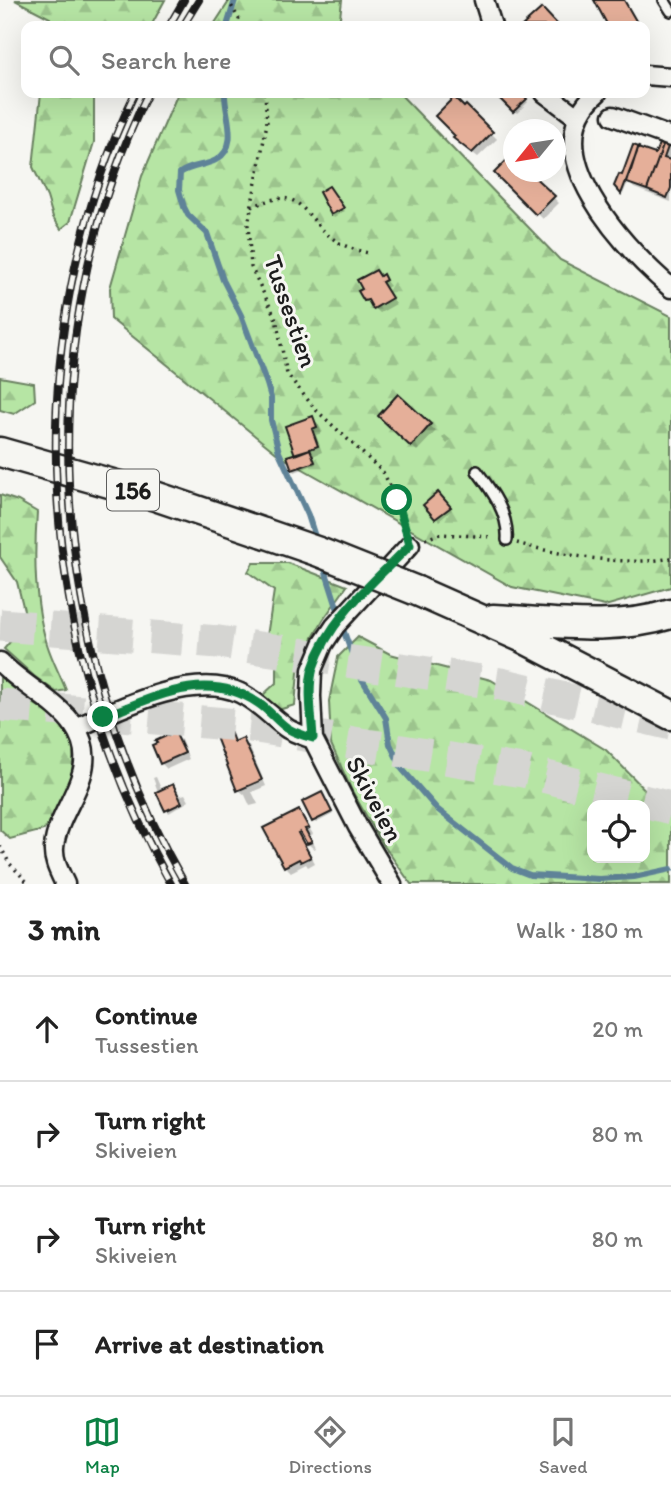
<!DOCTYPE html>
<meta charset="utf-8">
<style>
body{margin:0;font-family:Itim,sans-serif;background:#f6f6f6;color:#222}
.controls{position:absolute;right:21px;bottom:21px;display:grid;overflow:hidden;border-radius:14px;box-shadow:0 7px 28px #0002}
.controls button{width:63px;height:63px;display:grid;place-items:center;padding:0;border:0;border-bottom:2px solid #e0e0e0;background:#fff;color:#222;font:35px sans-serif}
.compass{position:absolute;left:503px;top:119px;width:63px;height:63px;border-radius:50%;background:#fff;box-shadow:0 7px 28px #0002;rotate:240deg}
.stop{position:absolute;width:21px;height:21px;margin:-16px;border:5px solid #0b8043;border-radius:50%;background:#fff}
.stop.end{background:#0b8043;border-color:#fff;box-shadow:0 2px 7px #0008}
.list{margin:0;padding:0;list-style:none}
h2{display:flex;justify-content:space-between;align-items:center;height:91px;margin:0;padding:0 28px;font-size:30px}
h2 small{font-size:23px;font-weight:400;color:#767676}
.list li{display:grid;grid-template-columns:46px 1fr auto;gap:21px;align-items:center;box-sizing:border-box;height:105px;padding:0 28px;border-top:2px solid #e0e0e0}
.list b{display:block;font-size:26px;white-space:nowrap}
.list p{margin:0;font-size:23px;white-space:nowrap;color:#767676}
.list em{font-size:23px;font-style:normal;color:#767676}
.icon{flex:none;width:38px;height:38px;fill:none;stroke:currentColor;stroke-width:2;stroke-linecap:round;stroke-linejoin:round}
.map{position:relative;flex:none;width:671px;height:884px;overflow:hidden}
.search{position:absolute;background:#fff;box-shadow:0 7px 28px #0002;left:21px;right:21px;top:21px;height:77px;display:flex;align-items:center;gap:18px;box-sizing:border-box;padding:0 24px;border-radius:14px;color:#767676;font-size:26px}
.sheet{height:511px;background:#fff}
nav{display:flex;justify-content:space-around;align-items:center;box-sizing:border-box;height:98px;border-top:2px solid #e0e0e0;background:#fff;font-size:19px;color:#767676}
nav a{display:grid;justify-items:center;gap:4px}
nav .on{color:#0b8043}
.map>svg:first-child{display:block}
.forest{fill:url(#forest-firs);stroke:#698060;stroke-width:2;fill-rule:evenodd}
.shadow{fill:#0003}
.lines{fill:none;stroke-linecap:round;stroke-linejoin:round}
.stream{stroke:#5e8398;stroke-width:6}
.building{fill:#e5af99;stroke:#1c1c1c;stroke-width:2}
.highway-tunnel{stroke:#d5d5d2;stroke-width:33;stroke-dasharray:33 17;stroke-linecap:butt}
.lane-casing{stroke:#1c1c1c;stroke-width:14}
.street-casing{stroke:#1c1c1c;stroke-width:23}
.primary-casing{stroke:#1c1c1c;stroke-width:33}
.path{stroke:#1c1c1c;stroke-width:3.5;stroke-dasharray:2 5;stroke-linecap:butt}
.lane{stroke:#f6f6f2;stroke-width:9}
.street{stroke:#f6f6f2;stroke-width:18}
.primary{stroke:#f6f6f2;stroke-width:28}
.rail-casing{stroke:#1c1c1c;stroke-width:8}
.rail{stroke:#f6f6f2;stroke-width:5;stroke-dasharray:16;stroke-linecap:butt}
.primary-bridge-casing{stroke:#1c1c1c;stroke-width:33;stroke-linecap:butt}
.primary-bridge{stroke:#f6f6f2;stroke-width:28}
.route{stroke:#0b8043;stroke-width:9}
.labels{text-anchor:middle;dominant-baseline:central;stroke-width:6;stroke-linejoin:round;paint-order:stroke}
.shield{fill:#f6f6f2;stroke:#5d5d5c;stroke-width:2}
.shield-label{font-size:24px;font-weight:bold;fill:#1c1c1c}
.street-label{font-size:26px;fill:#1c1c1c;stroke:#f6f6f2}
</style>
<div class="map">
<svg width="671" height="884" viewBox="0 0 671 884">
<defs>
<pattern id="forest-firs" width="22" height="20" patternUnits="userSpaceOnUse" patternTransform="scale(1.75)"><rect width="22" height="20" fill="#b6e5a4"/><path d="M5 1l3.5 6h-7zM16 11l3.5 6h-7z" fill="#9cc48d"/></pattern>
</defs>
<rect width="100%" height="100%" fill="#f6f6f2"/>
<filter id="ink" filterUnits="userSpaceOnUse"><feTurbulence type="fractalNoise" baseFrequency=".0143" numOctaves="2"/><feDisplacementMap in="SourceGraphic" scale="14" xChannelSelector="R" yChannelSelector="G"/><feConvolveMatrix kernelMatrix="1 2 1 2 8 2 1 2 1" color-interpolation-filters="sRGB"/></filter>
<g filter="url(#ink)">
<path class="forest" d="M15,0h150l-14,26h-102l1,-8z
M230,0h112l-3,26h-126z
M41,93h59l-6,1v48l-24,80 -9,7 -8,-12 -6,-20 -14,-30z
M178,93h221l161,167 111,56v271l-66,19 -93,-19 -232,-131 -169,-137 -1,-31 32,-112z
M0,377l34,6 1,17 -21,14 -14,-4z
M0,495l18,6 19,11c-3,41 -3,92 10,132 5,16 13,31 19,46l-10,2 -22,-16 -30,-27 23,-27 -10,-40 -17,-25z
M253,563h35l59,23 -24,34 -24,42 -4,43 -17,5 -15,-15 14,-13v-19l-12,-14 9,-58 -26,-19z
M358,637l32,17 101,26 115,70 65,66v68h-260l-29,-41 -30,-52 -21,-47 -2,-43 9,-44zM592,805h53v53h-53z
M0,677l28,23 29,18 18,24 -3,29 -11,35 -17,24 -34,9 -10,-9z"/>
<path class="shadow" d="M596,0h29l15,26h-30z
M508,93h11l9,9 -11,11 -15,-15z
M466,107l31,32 -19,18 -17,-13z
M668,146l3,3v53l-37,-14 -6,-6 -5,12 -7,-8 7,-9 11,-29 22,8z
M512,157l2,15h13l32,31 -16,16 -47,-46z
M331,191l14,20 -11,6 -2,-3z
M382,276l8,10 -4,2 10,16 -16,9 -14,-13z
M398,396l38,35 -19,20 -37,-35z
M312,418l6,6 4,9 -6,2 6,17 -9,4 3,8 -21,8 -2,-3 4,-14z
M445,435l6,5 -4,4 -5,-6z
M438,494l14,16 -13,11 -14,-16z
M229,733l8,10 6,-3 6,6 17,40 -14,6 6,12 -8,2 -5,-11 -6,-5z
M175,734l6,6 8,19 -22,10 -6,-6z
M156,777l6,14 11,-5 6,10 6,-2 4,7 -20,12 -12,-24 -4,-11z
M324,796l9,18 -17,9 -2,-2z
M299,812l14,22 -3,2 6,12 -2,1 -12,-10 13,24 -7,4 -2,-3 -15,8 -6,-6 -20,-37z"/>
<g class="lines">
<path class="stream" d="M227,26l8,-26
M225,93c-1,21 16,53 -9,67 -11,6 -25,5 -36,13l-1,17 5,17 4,8 19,18 16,47 18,35 26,69 4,14v22l8,32 29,63 9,28
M323,563l14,44
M344,632l16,44 26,42 4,26 12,25 35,40 75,59 18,7 69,4 35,-2 37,-8"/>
</g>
<path class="building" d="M594,0h30l15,26h-31z
M542,8l17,18h-37z
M505,93h17l5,6 -14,13 -14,-14z
M454,97l10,10 2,-2 27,27 -21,21 -19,-15 2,-2 -20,-20z
M660,141l4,2 -17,47 -20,-7 11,-35 17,6z
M664,143l5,1 -5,14 7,2v28l-4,10 -20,-8z
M633,145l6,2 -18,47 -7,-8 5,-12 3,1z
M512,155l2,17h15l26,24 -19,19 -42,-42z
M329,186l15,22 -13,7 -12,-23z
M376,270l4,6 3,-2 3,6 -4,2 10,16 -19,11 -5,-9 -4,1 -6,-10 4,-2 -5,-9z
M398,394l33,30 -20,23 -33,-31z
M313,416l4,11 -5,2 6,17 -23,9 -10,-29z
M310,449l5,13 -23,8 -5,-14z
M438,492l13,15 -16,12 -12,-14z
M230,731l4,11 9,-4 19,42 -25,11 -21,-54z
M175,732l10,21 -25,11 -8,-19 5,-2 -2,-2z
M173,784l9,19 -17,8 -9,-19z
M322,792l10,20 -20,10 -10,-20z
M299,810l10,18 -4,1 7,13 -5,2 -7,-12 -2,1 13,24 -10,5 -2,-3 -15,8 -21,-39z"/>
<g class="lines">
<path class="highway-tunnel" d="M0,625l219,17 282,42 170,40
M0,705l251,21 272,45 148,37"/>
<defs>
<path id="lane" d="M664,0l7,11
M477,471c15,20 32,43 30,69"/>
<path id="street" d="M484,0l8,26
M645,75l26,2
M545,93l32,24
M597,93c-67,57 29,156 74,195
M613,116l58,21
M0,662c22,23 58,40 74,64 31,45 -17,80 -20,122 -1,13 6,25 11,36
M76,728c44,-20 117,-57 164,-35 19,9 31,24 48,36 7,4 17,7 25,10
M392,884l-34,-57 -45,-88 -2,-43 1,-26 11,-26 12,-18 75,-81"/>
<path id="primary" d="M0,452l155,44 109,37
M417,591l106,47 148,77
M493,619c59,3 121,13 178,-5"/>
</defs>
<use href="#lane" class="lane-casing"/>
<use href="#street" class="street-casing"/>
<use href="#primary" class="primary-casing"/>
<path class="path" d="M228,0l15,26
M265,93l2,30 -19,102 3,42 25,52 11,55 28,35 68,63 14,28 8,29
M252,207c44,-20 45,-3 73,25 12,12 28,18 44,21
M425,539l15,-5 53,3
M517,543c41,12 112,24 154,15
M0,846l10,18 19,20"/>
<use href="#lane" class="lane"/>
<use href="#street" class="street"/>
<use href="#primary" class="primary"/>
<defs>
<path id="rail" d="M169,26l15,-26
M183,26l16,-26
M135,93c-121,250 -99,551 36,791
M148,93c-122,250 -100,552 37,791"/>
</defs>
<use href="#rail" class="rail-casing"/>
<use href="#rail" class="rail"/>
<defs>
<path id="primary-bridge" d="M264,533l55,19 98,39"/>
</defs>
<use href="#primary-bridge" class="primary-bridge-casing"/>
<use href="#primary-bridge" class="primary-bridge"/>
</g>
</g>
<g class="lines" filter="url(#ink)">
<path class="route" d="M103,717c51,-20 104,-48 155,-14 11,7 19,18 29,25 8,5 18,8 26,10 -1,-21 -6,-49 0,-70 16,-50 62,-87 97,-123l-13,-45"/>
</g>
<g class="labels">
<rect class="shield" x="107" y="469.5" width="52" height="41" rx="5"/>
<g class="shield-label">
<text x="133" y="490">156</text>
</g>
<g class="street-label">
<text transform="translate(291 311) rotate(71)">Tussestien</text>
<text transform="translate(375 799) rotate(62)">Skiveien</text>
</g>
</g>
</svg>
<div class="controls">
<button><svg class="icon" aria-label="locate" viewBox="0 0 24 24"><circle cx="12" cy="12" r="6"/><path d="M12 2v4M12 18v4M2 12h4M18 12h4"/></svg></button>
</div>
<svg class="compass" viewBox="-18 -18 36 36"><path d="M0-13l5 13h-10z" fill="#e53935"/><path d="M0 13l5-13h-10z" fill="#767676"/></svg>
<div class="stop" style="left:397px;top:500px"></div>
<div class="stop end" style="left:103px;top:717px"></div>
<div class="search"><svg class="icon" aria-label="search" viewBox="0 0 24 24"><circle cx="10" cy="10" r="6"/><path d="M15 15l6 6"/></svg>Search here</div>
</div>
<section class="sheet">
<h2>3 min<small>Walk · 180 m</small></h2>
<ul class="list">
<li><svg class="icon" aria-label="ahead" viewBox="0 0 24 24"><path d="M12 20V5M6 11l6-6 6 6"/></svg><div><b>Continue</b><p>Tussestien</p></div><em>20 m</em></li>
<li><svg class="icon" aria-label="right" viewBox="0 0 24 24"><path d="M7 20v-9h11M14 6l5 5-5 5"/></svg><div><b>Turn right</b><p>Skiveien</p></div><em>80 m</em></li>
<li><svg class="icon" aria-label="right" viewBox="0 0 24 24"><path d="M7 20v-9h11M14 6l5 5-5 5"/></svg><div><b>Turn right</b><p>Skiveien</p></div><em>80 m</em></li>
<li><svg class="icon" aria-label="arrive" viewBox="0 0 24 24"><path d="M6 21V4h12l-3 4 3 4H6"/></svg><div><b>Arrive at destination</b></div></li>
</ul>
</section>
<nav>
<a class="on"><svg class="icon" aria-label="map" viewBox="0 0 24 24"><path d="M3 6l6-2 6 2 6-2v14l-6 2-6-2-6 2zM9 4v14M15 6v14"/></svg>Map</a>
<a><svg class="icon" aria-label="directions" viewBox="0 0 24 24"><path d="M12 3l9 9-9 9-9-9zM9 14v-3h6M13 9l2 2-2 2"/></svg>Directions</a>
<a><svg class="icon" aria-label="saved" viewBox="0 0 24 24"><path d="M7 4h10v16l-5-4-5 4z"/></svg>Saved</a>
</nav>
